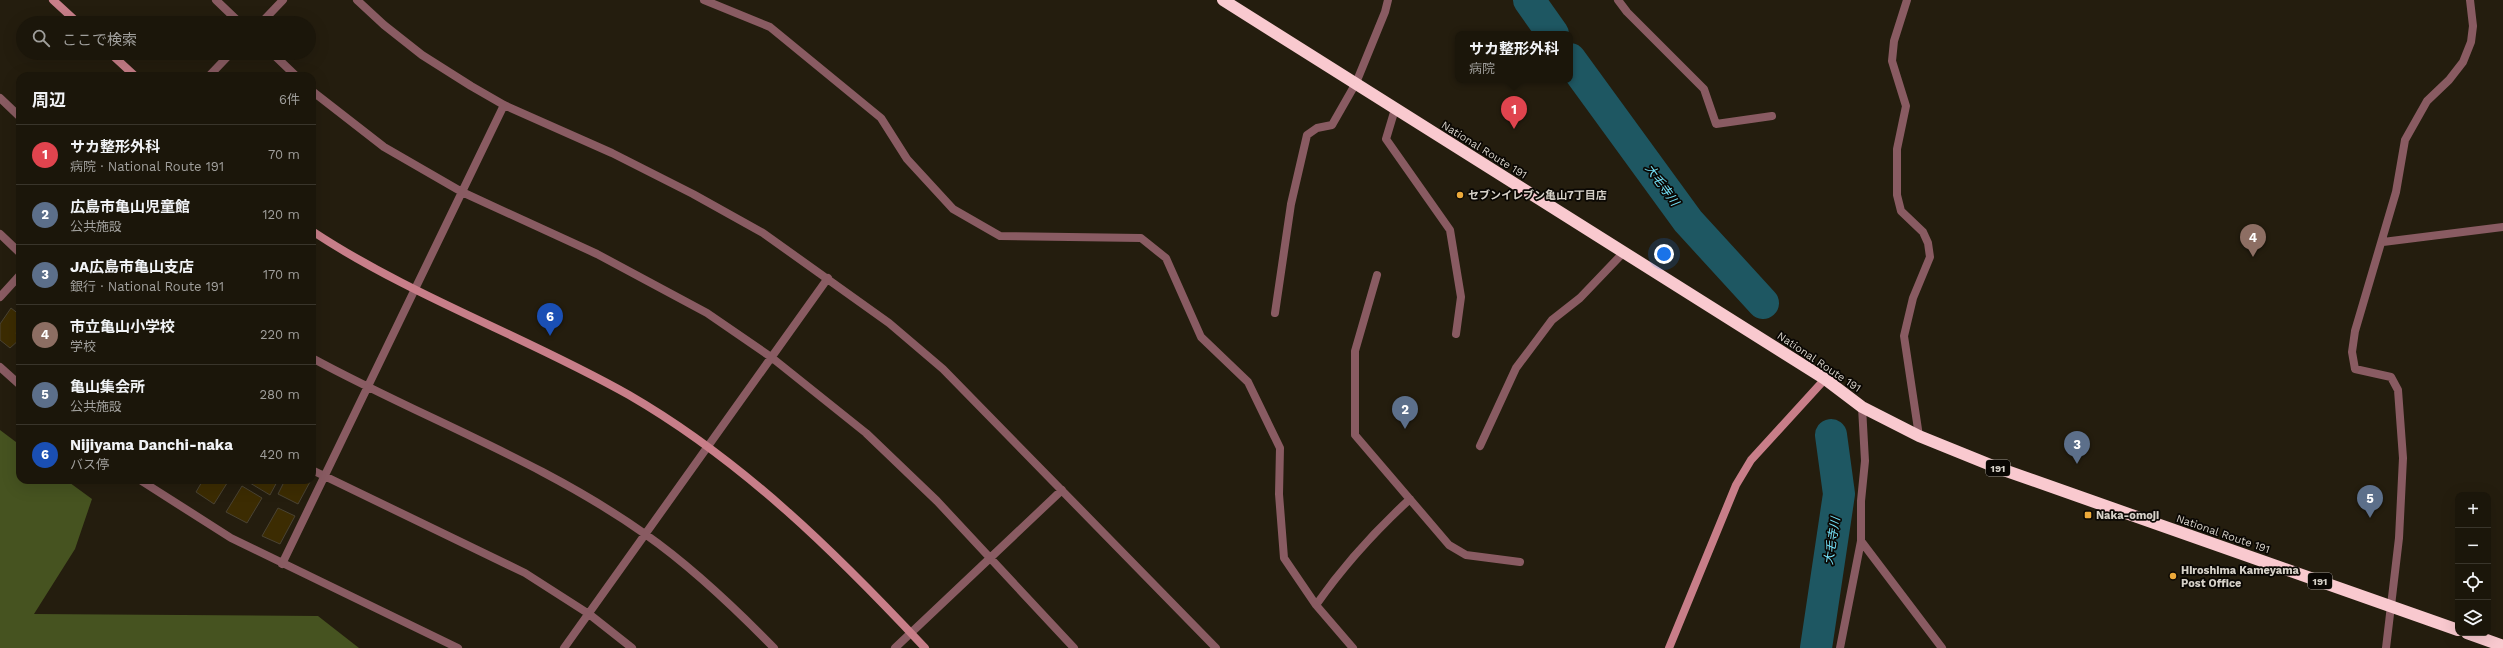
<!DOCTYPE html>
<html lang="ja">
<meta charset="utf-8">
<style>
body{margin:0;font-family:"Work Sans","Noto Sans JP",sans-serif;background:#282318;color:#f1f3f6}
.controls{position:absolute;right:12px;bottom:12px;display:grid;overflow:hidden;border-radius:8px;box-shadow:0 4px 16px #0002}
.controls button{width:36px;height:36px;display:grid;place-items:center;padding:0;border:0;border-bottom:1px solid #39352b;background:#1b160a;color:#f1f3f6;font:20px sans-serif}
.you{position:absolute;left:1664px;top:254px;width:14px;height:14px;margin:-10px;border:3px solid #fff;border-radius:50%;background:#1a73e8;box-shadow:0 0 0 6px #1a73e833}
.badge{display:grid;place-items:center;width:26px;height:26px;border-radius:50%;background:#eca93a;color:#fff;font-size:13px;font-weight:700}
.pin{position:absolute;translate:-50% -33px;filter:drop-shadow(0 1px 2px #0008)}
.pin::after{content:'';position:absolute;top:21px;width:14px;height:12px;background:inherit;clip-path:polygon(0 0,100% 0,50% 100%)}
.popup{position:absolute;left:1455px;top:31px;width:118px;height:52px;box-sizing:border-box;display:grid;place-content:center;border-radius:8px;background:#1b160a;filter:drop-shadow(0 1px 3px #0005);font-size:13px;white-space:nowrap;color:#a09f9c}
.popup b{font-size:15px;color:#f1f3f6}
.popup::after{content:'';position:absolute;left:50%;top:100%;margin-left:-8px;border:8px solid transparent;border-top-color:#1b160a}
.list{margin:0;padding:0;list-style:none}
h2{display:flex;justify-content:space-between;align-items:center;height:52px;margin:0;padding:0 16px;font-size:17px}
h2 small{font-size:13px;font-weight:400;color:#a09f9c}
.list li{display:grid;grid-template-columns:26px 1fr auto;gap:12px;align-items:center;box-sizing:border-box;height:60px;padding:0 16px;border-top:1px solid #39352b}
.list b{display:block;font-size:15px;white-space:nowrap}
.list p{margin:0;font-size:13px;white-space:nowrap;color:#a09f9c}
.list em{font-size:13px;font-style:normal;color:#a09f9c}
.icon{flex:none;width:22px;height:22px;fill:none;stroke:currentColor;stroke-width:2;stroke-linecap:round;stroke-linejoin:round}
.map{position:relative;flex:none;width:2503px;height:648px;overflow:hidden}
.search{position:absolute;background:#1b160a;box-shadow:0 4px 16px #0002;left:16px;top:16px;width:300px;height:44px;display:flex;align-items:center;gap:10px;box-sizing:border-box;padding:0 14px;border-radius:22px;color:#a09f9c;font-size:15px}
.panel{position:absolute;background:#1b160a;box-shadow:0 4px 16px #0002;left:16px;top:72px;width:300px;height:412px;border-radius:12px}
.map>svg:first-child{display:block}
.forest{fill:#465320}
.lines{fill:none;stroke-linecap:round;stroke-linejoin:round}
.river{stroke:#1e5762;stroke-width:32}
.building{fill:#3c2c02;stroke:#4a4333}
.lane{stroke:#895b62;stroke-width:8}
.street{stroke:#895b62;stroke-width:8}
.secondary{stroke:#c87e89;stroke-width:8}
.highway{stroke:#f9c9cf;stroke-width:12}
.poi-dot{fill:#eca93a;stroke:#0a0703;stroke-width:1.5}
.labels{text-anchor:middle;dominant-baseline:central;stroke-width:3.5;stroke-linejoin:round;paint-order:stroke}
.shield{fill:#0a0703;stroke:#99948d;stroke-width:1}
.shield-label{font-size:10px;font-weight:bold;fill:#d6d1c8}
.street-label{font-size:11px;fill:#d6d1c8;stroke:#0a0703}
.poi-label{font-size:11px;font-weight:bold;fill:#d6d1c8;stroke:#0a0703;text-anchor:start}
.water-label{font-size:12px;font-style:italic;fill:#76e4fb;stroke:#0a0703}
</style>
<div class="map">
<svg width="2503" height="648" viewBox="0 0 2503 648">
<rect width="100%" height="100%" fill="#241d0e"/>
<path class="forest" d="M0,430l20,15v35h46l26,19 -17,50 -41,65 284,2 41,32h-359z"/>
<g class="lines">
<path class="river" d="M1529,0l24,34
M1570,59l118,162 75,82
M1816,648l23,-154 -8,-59"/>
</g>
<path class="building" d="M11,308l9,7v13l-4,5 4,6 -10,9 -10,-8v-16z
M203,480h26l-15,24 -18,-12z
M245,480h33l-8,15z
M285,480h26l-13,24 -20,-10z
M242,486l20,12 -15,25 -21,-11z
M278,508l17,8 -15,28 -18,-8z"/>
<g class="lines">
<path class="lane" d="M1618,0l9,12 77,77 12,35 56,-8"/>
<path class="street" d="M216,0l24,23
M357,0l27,25 38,30 49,31 33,19 108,48 81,41 70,39 126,90 54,46 273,279
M704,0l66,27 111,91 26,41 46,50 47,27 141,2 25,20 35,79 47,45 32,66 -1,46 5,64 32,47 37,43
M1907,0l-13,41 -2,20 14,45 -9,43v46l4,16 22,21 5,11 2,14 -17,41 -9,38 15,100
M261,23l22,-23
M272,53l24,23
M209,76l22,-23
M312,91l72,56 78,45 135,62 110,59 64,44 95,76 71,68 137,147
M0,98l20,19
M1395,109l-9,30 64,91 11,67 -5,37
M0,234l20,19
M2383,242l120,-15
M1377,275l-22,76v84l94,110 17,10 54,7
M0,297l20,-22
M1275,313l16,-109 16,-69 10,-7 15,-3 24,-42 29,-71 3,-12
M312,358c110,60 230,103 333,176 47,33 89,73 129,114
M0,367l20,18
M1862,407l3,54 -4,40v40l81,107
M1480,446l36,-78 36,-48 28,-22 44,-46
M312,470l213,103 64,41 43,34
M140,480l91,58 227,110
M282,564l222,-459
M1316,605c28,-40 58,-73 94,-106
M564,648l264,-370
M895,648l167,-158
M1840,648l21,-107
M2386,648l13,-110 4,-80 -5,-68 -7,-13 -36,-8 -3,-17 3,-21 41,-139 9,-52 22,-39 22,-21 14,-18 8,-20 2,-16 -3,-26"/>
<path class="secondary" d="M53,0l25,23
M110,53l25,23
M312,231c100,66 213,105 317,164 114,66 207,158 296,253
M1669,648l67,-163 15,-25 74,-81"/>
<path class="highway" d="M1223,0l602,379 37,28 57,29 79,32 460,162
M2467,633l36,13"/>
</g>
<g class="poi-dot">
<circle cx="1460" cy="195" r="4"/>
<rect x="2084" y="511" width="8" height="8" rx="2"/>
<circle cx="2173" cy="576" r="4"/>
</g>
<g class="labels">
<g class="shield">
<rect x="1986" y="460" width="24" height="16" rx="3"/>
<rect x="2308" y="573" width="24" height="16" rx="3"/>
</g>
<g class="shield-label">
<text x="1998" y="468">191</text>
<text x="2320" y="581">191</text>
</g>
<g class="street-label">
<text transform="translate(1484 150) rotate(32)">National Route 191</text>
<text transform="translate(1819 362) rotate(34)">National Route 191</text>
<text transform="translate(2223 534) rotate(19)">National Route 191</text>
</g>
<g class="poi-label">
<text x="1468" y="195">セブンイレブン亀山7丁目店</text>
<text x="2096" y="515">Naka-omoji</text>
<text x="2181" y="570">Hiroshima Kameyama<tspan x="2181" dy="13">Post Office</tspan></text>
</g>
<g class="water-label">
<text transform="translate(1662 185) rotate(54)">大毛寺川</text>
<text transform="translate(1832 541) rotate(-81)">大毛寺川</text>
</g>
</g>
</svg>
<div class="controls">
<button>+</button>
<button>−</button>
<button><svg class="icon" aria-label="locate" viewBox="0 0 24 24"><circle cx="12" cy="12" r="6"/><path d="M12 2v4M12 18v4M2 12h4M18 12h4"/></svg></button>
<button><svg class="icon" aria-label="layers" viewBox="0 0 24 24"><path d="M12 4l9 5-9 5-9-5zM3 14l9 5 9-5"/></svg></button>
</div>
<div class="you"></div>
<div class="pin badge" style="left:1514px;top:129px;background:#e0444e">1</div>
<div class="popup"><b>サカ整形外科</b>病院</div>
<div class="pin badge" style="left:1405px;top:429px;background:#5c6f8a">2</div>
<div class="pin badge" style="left:2077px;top:464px;background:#5c6f8a">3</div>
<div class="pin badge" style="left:2253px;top:257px;background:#8d6e63">4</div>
<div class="pin badge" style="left:2370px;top:518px;background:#5c6f8a">5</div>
<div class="pin badge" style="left:550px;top:336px;background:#1a4fb4">6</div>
<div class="search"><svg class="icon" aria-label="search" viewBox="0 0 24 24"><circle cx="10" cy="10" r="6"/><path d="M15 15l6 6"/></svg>ここで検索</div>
<section class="panel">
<h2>周辺<small>6件</small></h2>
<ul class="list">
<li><span class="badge" style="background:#e0444e">1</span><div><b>サカ整形外科</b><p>病院 · National Route 191</p></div><em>70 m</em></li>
<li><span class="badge" style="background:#5c6f8a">2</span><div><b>広島市亀山児童館</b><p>公共施設</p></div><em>120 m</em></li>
<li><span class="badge" style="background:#5c6f8a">3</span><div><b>JA広島市亀山支店</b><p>銀行 · National Route 191</p></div><em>170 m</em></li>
<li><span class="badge" style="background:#8d6e63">4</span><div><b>市立亀山小学校</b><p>学校</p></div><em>220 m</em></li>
<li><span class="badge" style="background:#5c6f8a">5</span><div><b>亀山集会所</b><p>公共施設</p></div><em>280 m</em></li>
<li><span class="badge" style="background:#1a4fb4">6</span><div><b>Nijiyama Danchi-naka</b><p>バス停</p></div><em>420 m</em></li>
</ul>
</section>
</div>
